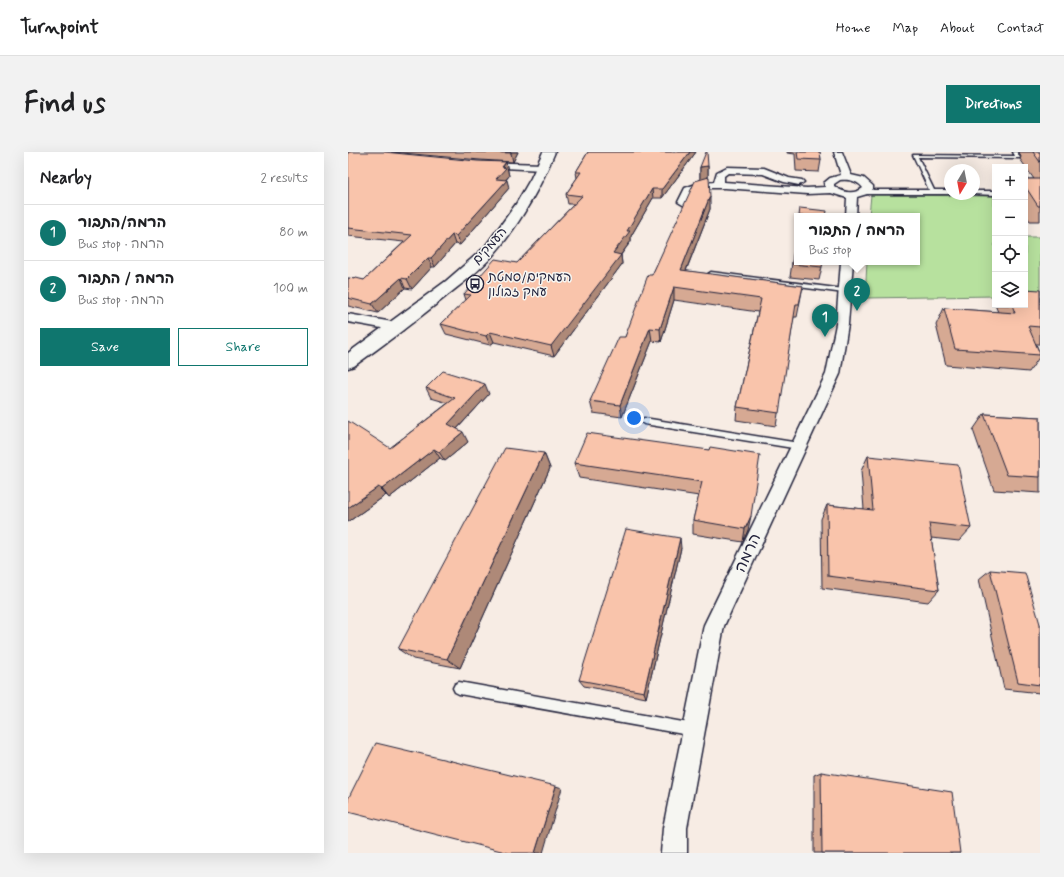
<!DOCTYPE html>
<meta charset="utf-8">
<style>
body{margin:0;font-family:Mynerve,"Playpen Sans Hebrew",sans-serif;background:#f2f2f2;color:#202124}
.controls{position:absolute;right:12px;top:12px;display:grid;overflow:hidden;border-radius:0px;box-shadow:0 4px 16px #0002}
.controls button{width:36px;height:36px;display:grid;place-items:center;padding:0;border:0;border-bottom:1px solid #e0e0e0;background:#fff;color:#202124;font:20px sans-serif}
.compass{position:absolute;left:596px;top:12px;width:36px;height:36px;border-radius:50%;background:#fff;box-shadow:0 4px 16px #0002;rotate:190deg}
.you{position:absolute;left:286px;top:266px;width:14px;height:14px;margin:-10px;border:3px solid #fff;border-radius:50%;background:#1a73e8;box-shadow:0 0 0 6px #1a73e833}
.badge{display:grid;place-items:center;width:26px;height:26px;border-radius:50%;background:#0f766e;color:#fff;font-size:13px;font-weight:700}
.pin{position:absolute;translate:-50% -33px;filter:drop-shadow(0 1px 2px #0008)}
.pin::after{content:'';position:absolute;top:21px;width:14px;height:12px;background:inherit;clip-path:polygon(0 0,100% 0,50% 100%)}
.popup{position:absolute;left:446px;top:61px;width:126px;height:52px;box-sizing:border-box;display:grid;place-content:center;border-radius:0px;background:#fff;filter:drop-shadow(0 1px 3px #0005);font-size:13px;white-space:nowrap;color:#757577}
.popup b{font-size:15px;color:#202124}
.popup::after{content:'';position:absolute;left:50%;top:100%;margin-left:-8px;border:8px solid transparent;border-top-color:#fff}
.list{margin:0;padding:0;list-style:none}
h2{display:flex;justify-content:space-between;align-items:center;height:52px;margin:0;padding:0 16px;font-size:17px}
h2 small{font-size:13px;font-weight:400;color:#757577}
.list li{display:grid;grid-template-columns:26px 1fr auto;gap:12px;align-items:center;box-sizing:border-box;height:56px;padding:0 16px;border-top:1px solid #e0e0e0}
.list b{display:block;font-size:15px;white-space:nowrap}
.list p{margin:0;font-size:13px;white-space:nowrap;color:#757577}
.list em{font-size:13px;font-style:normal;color:#757577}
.actions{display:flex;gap:8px;padding:12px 16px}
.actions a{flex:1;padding:9px 0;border:1px solid #0f766e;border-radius:0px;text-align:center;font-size:14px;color:#0f766e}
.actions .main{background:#0f766e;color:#fff}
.icon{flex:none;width:22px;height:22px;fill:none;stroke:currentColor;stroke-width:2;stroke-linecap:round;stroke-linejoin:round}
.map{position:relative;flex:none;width:692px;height:701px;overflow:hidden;border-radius:0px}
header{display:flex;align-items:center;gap:24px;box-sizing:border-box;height:56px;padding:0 20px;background:#fff;border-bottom:1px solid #e0e0e0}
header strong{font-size:19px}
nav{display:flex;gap:22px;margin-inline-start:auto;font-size:14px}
.intro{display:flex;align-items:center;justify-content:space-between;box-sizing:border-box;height:96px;padding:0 24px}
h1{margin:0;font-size:28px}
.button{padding:10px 18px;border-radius:0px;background:#0f766e;color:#fff;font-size:14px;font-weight:700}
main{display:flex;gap:24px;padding:0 24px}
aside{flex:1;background:#fff;border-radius:0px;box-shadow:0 4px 16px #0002}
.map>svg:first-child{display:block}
.green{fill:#b7e19e;stroke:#6c826c}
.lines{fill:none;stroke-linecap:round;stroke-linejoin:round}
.service-casing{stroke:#22223b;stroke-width:3}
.minor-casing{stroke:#22223b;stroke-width:3}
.tertiary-casing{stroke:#22223b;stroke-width:3}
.service{fill:#f6f6f2;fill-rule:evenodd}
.minor{fill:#f6f6f2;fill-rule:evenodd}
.tertiary{fill:#f6f6f2;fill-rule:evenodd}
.wall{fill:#d6a993;stroke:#22223b}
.shaded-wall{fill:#ae8978;stroke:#22223b}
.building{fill:#f9c4ab;stroke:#22223b}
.labels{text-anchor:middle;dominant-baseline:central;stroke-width:3;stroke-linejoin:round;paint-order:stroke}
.far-street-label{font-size:13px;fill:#22223b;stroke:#f6f6f2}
.far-poi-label{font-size:13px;fill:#22223b;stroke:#f6f6f2;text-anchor:start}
.street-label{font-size:16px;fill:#22223b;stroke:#f6f6f2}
</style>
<header>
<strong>Turnpoint</strong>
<nav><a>Home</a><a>Map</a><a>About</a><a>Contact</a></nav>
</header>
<div class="intro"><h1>Find us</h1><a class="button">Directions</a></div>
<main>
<aside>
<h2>Nearby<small>2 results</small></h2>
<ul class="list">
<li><span class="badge">1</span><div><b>הרמה/התבור</b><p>Bus stop · הרמה</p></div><em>80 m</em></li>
<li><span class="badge">2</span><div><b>הרמה / התבור</b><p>Bus stop · הרמה</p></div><em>100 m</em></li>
</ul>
<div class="actions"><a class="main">Save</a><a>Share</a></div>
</aside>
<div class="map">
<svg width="692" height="701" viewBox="0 0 692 701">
<rect width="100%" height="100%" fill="#f7ece4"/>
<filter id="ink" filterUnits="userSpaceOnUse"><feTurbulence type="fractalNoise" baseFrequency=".025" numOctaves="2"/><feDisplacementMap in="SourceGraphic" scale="8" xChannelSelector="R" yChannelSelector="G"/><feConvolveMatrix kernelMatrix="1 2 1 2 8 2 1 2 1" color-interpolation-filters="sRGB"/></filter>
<g filter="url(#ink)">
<path class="green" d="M523,43l123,1 1,100 -130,2 2,-36h50v-46h-48z
M677,85h15v58l-15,1z"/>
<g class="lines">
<defs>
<path id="service" d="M665,0h4l3,6 -102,-1 16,33h16v4h-85l-3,-2 3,-2h64l-16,-35 102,1z
M626,39h21v4l-23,-1h2z
M363,120l133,17 3,2 -3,2 -135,-18 -1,-1z
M296,266l155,25 4,3 -4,3 -155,-25 -4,-3z
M111,530l235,42 4,2 2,4 -2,4 -4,2 -235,-42 -4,-2 -2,-4 2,-4z"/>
<path id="minor" d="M486,0h8l9,23 13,3 9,8v3l-6,5 -10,3 -1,19h-10l1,-18 -16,-5 -24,1 -82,-6h-16l-17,4 -5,12 -4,1 -5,-3 7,-14 11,-4 18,-2 3,-10 10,-5 37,1 25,10 13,2 2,2 -5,3 -15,-3 -21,-8 -35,-1 -4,3v6l83,6 18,-1 -1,-4 6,-5 11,-3zM492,28c9,-1 18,1 23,8 -9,7 -20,5 -29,-2v-2z
M136,10l59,2 5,3 -5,3 -62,-3 -2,-2 2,-2z
M493,110h12l-5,62 -8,50 -116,252 -37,202v25h-26l2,-25 41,-203 122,-251 10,-50z
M0,162l50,9 5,1 1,3 -1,3 -5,1 -50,-9z"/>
<path id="tertiary" d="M195,0h12c-15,36 -35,72 -61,102 -14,17 -33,30 -50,44 -29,23 -59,46 -90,68l-6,2v-15l98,-72 38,-33 32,-44 15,-26z"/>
</defs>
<use href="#service" class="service-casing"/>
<use href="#minor" class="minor-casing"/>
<use href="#tertiary" class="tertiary-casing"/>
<use href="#service" class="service"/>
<use href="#minor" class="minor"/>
<use href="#tertiary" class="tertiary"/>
</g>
<path class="wall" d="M0,0l129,9 29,1 3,14 -3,4 3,8 -49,57 -5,-1 -20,23h-3l-20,22 -7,-1 -27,25 -30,-7v-28l7,1 9,1 40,-38 -56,-6z
M43,0h127l-5,10 -33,-2z
M240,0h108l-34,46h-9l-22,38v5l-10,14 1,9 -68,92 -60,-14 -4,3 -44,-11 -5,-10 25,-24 -2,-6 53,-31 57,-59h-6l-2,-10 11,-16 -1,-6z
M439,0h33l1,8 -2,12 -23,-1 -1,-17 -8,-1z
M671,0h21v69h-10l-5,-7v-35h9l-14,-20 1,-2z
M360,14v12l2,31 -24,62 117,15 -6,31h-3l-18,109 -40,-6 1,-13 21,-95 -84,-12 -13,42 -9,-1 -30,76 -29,-4 -3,-12 35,-64 27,-62 48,-96v-12z
M449,75l25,40 -3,13 -29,-3z
M692,138v54h-4l4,10v2l-11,16 -83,-7 -10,-40 8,-17 54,4 -3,-7h30z
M78,236l63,6 -32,35 11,13 -23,19 -5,-3 -51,40 -3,-3 -38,27 42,-74 58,-45 -17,-5z
M636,262l56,3v76l-46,-3 -21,-60z
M361,298l39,80 -5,12 -50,-8v-14l6,-24 -120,-18 -5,-15z
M196,301l6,15 -90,200 -47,-9 -15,-10z
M520,304l103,72 -12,13 -28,-3 8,52 -11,12 -106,-14 -1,-69 6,-14 37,4 -3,-38z
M333,396l-35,150 -62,-12 -5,-6z
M642,418l50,54v69l-36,-4 -25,-110z
M473,620l139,81h-146v-78z"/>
<path class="shaded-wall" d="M163,0h7l-5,10 -2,-9z
M342,0h6l-34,46v-9z
M158,10l3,14 -10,11 -3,-8z
M360,14v15l-8,1v-15z
M159,28l2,8 -49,57 -4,-9z
M304,37l1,9 -22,38v5l-12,16 2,-2 1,9 -68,92 -3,-10 62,-93z
M362,44v13l-29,74v-13z
M104,83l3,9 -20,23 -4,-9z
M80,106l4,9 -20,22 -5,-10z
M53,126l4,10 -27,25 -6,-9z
M326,135v13l-13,42 -1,-13z
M302,176l2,13 -30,76 -2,-12z
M142,180l4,10 -4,3 -4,-9z
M137,232l4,10 -36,39 -5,-9z
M115,280l5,10 -23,19 -6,-9z
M86,297l6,9 -51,40 -7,-9z
M196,301l6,15 -90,200 -13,-9z
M30,335l8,8 -38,27v-14z
M403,364l-3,14 -5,12 2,-13z
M332,386l1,10 -35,150 -2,-6z
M208,634l6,2 -19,65h-8z"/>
<path class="building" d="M0,0h36l93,9 29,1 -4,5 4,1 -10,11 11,1 -51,56 -4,-1 -21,23h-3l-21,21 -6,-1 -29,26 -24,-6v-20l7,1 1,-1 8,2 48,-45 -64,-7z
M128,0h35v1z
M240,0h102l-28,37h-10l-25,42h3l-17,22 8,2 -70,91 -61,-14 -4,4 -45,-12 30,-29 -7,-1 31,-35 22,4 65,-67 -16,-2 15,-22h-5z
M358,0h1l1,14 -8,1z
M449,0h23l1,8 -23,-1z
M685,0h7v10z
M361,25l1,19 -29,74 122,16 -4,18h-3l-17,109 -42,-6 24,-108 -87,-12 -14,42 -10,-1 -30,77 -30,-4 29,-64h6l23,-62h4l43,-94z
M677,27h15v27h-2l-13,-20z
M452,56l27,3 -1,5h-27z
M449,77v33h26l-1,5 -30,-3z
M677,137l15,1v37l-12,-1 12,28v1l-85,-6 -11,-41 71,5 -3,-8h13z
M95,219l42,13 -37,40 15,8 -24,20 -5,-3 -52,40 -4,-2 -30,21v-87l42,27 65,-50 -29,-10z
M636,262l56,3v60l-33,-2z
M239,281l122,17 1,-3 50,8 -9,61 -6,13 -52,-9 9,-38 -128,-19z
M157,296l39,5 -97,206 -49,-10z
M520,304l90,9 13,63 -42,-5 10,67 -111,-14 -1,-71 46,5z
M278,377l54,9 -36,154 -65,-12z
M642,418l35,3 15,51v61l-22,-3z
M28,591l180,43 -21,67h-26l-161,-41v-13z
M473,620l131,20 8,61h-138z"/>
</g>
<defs>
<symbol id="bus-ring" viewBox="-11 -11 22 22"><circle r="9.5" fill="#f6f6f2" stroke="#22223b" stroke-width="1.5"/><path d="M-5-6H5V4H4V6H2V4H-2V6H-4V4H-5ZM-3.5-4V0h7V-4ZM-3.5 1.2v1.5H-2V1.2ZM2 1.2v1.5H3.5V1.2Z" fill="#22223b"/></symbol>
</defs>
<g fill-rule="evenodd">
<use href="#bus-ring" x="117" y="122" width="20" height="20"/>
</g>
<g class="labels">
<g class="far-street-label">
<text transform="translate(142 94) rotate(-48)">העמקים</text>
</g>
<g class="far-poi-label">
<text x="140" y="125">העמקים/סמטת<tspan x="140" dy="15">עמק זבולון</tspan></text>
</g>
<g class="street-label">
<text transform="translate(400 401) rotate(-65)">הרמה</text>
</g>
</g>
</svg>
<div class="controls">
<button>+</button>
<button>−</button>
<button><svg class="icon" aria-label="locate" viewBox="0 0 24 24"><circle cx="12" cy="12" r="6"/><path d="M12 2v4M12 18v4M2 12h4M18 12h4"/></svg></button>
<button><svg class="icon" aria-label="layers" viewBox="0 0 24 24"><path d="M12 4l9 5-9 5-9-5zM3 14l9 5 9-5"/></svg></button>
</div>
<svg class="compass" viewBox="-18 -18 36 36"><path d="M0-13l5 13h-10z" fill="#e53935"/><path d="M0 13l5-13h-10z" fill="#757577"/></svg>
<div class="you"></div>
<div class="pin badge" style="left:477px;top:185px">1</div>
<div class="pin badge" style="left:509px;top:159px">2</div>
<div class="popup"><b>הרמה / התבור</b>Bus stop</div>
</div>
</main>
